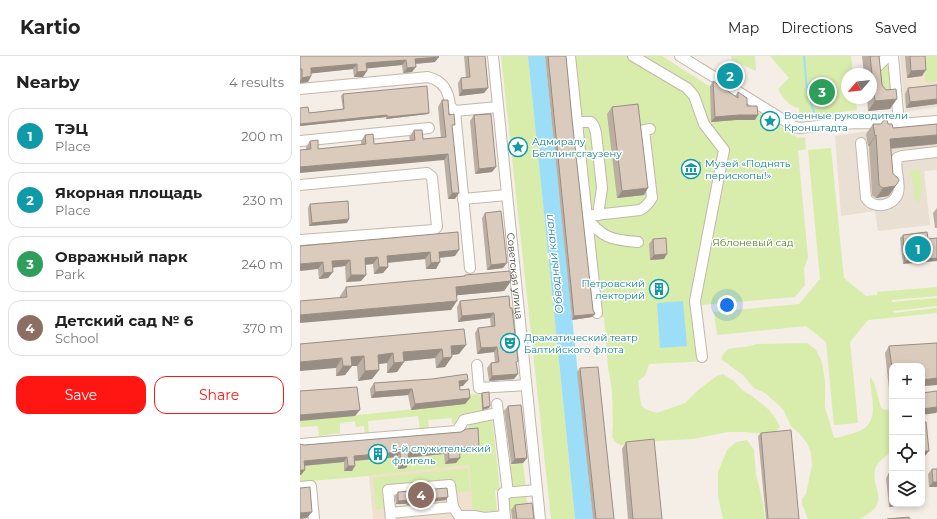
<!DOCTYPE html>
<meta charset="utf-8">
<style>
body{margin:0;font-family:Montserrat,sans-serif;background:#f6f6f6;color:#222}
.controls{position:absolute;right:12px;bottom:12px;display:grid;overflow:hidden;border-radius:8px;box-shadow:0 2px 6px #0003}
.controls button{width:36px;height:36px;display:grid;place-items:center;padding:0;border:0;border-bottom:1px solid #e0e0e0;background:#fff;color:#222;font:20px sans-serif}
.compass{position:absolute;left:541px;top:12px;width:36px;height:36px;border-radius:50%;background:#fff;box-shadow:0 2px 6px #0003;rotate:242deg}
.you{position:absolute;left:427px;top:249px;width:14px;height:14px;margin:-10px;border:3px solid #fff;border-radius:50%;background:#1a73e8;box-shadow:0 0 0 6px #1a73e833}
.badge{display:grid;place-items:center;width:26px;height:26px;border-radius:50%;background:#ff1612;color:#fff;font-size:13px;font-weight:700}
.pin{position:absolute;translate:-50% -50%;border:2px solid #fff;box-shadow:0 1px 4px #0006}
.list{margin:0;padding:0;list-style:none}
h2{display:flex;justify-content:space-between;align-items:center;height:52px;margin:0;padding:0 16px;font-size:17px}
h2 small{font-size:13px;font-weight:400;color:#767676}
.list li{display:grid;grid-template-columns:26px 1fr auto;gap:12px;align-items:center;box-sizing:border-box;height:56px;margin:0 8px 8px;padding:0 8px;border:1px solid #e0e0e0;border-radius:12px}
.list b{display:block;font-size:15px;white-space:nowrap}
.list p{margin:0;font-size:13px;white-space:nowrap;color:#767676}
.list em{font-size:13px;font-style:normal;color:#767676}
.actions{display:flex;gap:8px;padding:12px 16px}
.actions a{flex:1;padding:9px 0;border:1px solid #ff1612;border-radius:12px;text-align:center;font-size:14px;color:#ff1612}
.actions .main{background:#ff1612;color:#fff}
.icon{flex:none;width:22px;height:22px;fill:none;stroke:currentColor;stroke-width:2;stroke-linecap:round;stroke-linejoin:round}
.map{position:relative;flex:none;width:637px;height:463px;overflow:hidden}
header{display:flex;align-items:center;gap:24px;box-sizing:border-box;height:56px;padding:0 20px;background:#fff;border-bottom:1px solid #e0e0e0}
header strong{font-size:19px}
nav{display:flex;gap:22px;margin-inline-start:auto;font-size:14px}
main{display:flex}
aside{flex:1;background:#fff}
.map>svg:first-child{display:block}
.residential{fill:#e9dfd3}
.education{fill:#efe1ce}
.green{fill:#d8ecab}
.water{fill:#9cdef7}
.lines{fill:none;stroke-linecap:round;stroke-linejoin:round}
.stream{stroke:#9cdef7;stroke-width:2}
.minor-casing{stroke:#c4b7aa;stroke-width:12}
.minor{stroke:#fff;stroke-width:10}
.wall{fill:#bbafa3}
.shaded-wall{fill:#998e84}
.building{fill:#dacbbd;stroke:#998e84}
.labels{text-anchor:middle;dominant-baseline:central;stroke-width:3;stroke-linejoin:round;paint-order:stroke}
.culture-label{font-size:10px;fill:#0d838f;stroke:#fff;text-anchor:start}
.park-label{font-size:10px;fill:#527f22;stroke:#fff}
.street-label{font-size:10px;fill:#483d34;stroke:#fff}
.water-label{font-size:11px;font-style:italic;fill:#217ea3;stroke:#fff}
</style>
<header>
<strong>Kartio</strong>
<nav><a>Map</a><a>Directions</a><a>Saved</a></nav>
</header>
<main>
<aside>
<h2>Nearby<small>4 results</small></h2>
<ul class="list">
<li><span class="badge" style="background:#0f9aa8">1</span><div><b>ТЭЦ</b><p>Place</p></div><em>200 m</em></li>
<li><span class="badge" style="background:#0f9aa8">2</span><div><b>Якорная площадь</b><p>Place</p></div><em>230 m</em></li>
<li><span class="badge" style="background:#2e9e5b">3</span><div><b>Овражный парк</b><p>Park</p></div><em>240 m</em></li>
<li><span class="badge" style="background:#8d6e63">4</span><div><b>Детский сад № 6</b><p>School</p></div><em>370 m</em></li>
</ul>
<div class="actions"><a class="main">Save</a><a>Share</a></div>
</aside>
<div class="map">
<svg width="637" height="463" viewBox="0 0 637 463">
<rect width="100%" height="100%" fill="#f4eee6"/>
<path class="residential" d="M600,0h37v51l-32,5z
M580,73l57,3v38l-13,1 6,54 -52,6 -3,-20 -34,5 -6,-80z"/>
<path class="education" d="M605,0h32v27l-9,1v2l-20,3z
M169,409l5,54h-101l-4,-43z"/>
<path class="green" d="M201,0h27l47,463h-24z
M268,0h94l64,41 8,-1 64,42 7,-1 1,12 -8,2 10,106 -4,12 1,16 -10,12 -94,8 6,56 -58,3 -4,12 -7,5 3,24 4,4 12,4 28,-10 13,-13 19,-14 6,-2 11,7 8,9 10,6 15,12 8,9 5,10 -4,4 -12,3 -18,-2h-18l-35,7 -37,2 -24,5 -12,-1 -5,-3 -3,-5 1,-11 -1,-36 -4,-23 -4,-50h-10z
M431,0h24l1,15 -24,-11z
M470,0h81l2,18h-6v24h9l1,12 -57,7 -1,-9c-9,-1 -17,-11 -21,-19l11,-11z
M624,0h13v25l-11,1z
M588,2l3,33 -9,1 -2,-25z
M531,92l13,130 22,18 11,-1v-3l60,-5v9l-45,4v2l45,-4v8l-44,5v2l44,-5v5l-69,7 -18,22 8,81 -24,2 -8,-83 -20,-16 -89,9 -3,-23 85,-8 21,-25 -12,-129z
M620,114c2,11 4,23 -2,34 -7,-10 -2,-15 -6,-24 -1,-3 -2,-5 -3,-9z
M507,287l9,7 6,12 3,19v26l9,31c6,0 11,-3 17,-4 33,-8 19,-34 19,-57l4,5 7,26 5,2 6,-1v43c-6,4 -15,10 -17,17 -4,18 14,31 -7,45 -2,1 -5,4 -8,5 -7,0 -42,0 -52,0l-6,-15v-5l4,-5 6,-29 -1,-12 -4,-10 -7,-9 -5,-4 -4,-4 -8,-17 -18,-16 -11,-5 -11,-13 -22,-16 3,-6 4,-4 6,-1 11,-1 12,-3z
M181,338l1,17 -7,3 -18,4 -2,6h-3v-6l-24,2 1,10h-9l-2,-14 -50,5 1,15h-4l-1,-10 -8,1 -1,-6 -15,2v10l-21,3 -1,-10 -18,1v-6l125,-13 39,-13z
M192,361l8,73h-5l2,21 -24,2 -4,-48 -100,11 -69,6v-16l44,-4 1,9h6v-10l46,-4 9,11 -1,-10 39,-4 1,10 11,-1 -1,-9 14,-20 -1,-11z
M447,384l7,10 2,25 6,23 3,21h-42l-5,-23v-24l9,-22 9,-8z
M223,407l3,25h-12l-3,-3 -3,-20z
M168,412l2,23 -16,2 -1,-14 -68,7 1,23h-10l-3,-31z
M226,438l2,14 -21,3v-10l3,-4z"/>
<path class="water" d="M228,0h17l48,463h-18z
M383,245l4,45 -27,2 -3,-45z"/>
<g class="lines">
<path class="stream" d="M504,0l3,34 8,25"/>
<defs>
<g id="minor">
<path id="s1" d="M193,0l47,463"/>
<path d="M270,0l27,257"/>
<path d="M333,0l54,32 7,8 10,28 20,26 -29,151 7,56"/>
<path d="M380,0l115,71 5,1 35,-4 27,-1 37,1 38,-3"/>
<path d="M593,0l6,68"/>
<path d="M578,10l10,-10"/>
<path d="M0,33l128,-12c16,4 21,15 22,29l5,5 15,157"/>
<path d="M155,55l43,-4"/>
<path d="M276,66h15l3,4 2,7 6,55 -4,27"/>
<path d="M0,85l129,-13"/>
<path d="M561,87l5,55c8,12 28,8 32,-5 3,-11 -4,-24 -1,-35l5,-2 35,-4"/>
<path d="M0,129l127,-12 5,4 5,50 -3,3 -134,10"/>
<path d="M163,143l44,-4"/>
<path d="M338,186c-26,-2 -37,-4 -52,-26l54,-6c6,-3 9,-7 12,-12l-8,-68 6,-1"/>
<path d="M177,309l2,23 47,-3"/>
<path d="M197,348l11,89"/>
<path d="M0,388l157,-13 7,-11 34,-7"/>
<path d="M0,431l11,-1 3,33"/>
<path d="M153,451l6,9h15l10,2 21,-2"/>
<path d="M91,457l62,-6 -3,-22 -62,5 3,29"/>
<path d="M205,463l-2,-26 34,-3"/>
</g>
</defs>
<use href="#minor" class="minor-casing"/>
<use href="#minor" class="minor"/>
</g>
<path class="wall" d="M0,0h138l-3,6 -19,2 -4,8 -9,1 -1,-8 -35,3 -4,9h-9l-1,-8 -42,4v3l-3,6 -8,1z
M164,0h21l3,32 -4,5 -25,3 -1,-13 3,-5h5z
M245,0h21l6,63 21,191 2,4 -3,3 -20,3z
M562,0h17l3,29 8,24 -22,2 -1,-13h4v-24h-7z
M605,0h20l-3,20 -15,2z
M413,25l22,15 3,-4 9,14 8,14h-19l-25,2 -1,-36z
M637,29v19l-31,4 -1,-14 3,-6z
M43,38l85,20 -42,5v-2l-86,9v-18l9,5 34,-4 -2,-13z
M142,44l7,15 3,13 3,71h-7l-4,-39 -138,-10v-3l4,-6 8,8 43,-4v-4l4,-6 9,9 36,-4 -1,-3 5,-7 9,9 18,-1 -3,-31z
M312,51l36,81 -4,7 -27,3 -10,-84z
M174,59l18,57 -17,2 -5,-53z
M573,68h15l5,4 44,-4v20l-46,5 2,25 4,10 -7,10 -2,2 -12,2 -4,-3 -3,-49h-1l-2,-12z
M10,148l37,19 -38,3 -1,-18z
M637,152v20h-2l-2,-15z
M185,157l18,55 -16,2 -5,-52z
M158,176l-3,24 -15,2 -4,11h-10l-1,-10 -37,4v4l-5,6 -9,1 -1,-10 -8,1 1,10 -5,6 -15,1 -1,-16 -13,2 -4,10 -9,1 -1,-10 -18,-23z
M603,179l25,4 -25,25 -3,-26z
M353,183l11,20 -14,1 -1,-16z
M165,219l46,6 -7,10 -47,4 -6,15 -111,-12v-2l6,-9 118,-11z
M356,227l10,5 -2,4 -3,2h-4l-3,-2v-5z
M209,240l7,67 -2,16 -25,2 -2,-13 4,-5 4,-1 -1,-10 -17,2 -2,-21 3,-5 13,-1 -1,-9 -32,4 -1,-15 3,-6z
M164,273l-5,25 -7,1 -7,12 -9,1 -1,-10 -31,3 -7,11 -10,1v-10l-8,1v6l-7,9 -14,2 -1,-15h-5l-7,9 -9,1v-8l-36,-24z
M637,287v42l-15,1v-20h-30v22l-3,1 -4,-36 4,-7z
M280,312l34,151h-21l-16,-147z
M74,327l89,3h-3v4l10,8 -5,6 -54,6 -3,-15 -37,3 -1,-9z
M182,337l8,13 -1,2 -7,2 -1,-16z
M208,350l19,52 -4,5 -12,1 -7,-53z
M161,376l15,20 -17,1 -3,10 -11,1 -1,-10 -35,3 -3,11 -8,1 -1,-12 -42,4 -3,10h-8v-9l-40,4 -3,9h-1v-31l4,1z
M461,377l38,86h-33l-8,-83z
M326,386l36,77h-34l-6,-70z
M632,413h5v18h-8l-1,-13z
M589,417h3v31l7,2 -10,1 -3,-29z
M98,436l48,8 -39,5 -1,-1h-10l-1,-8z
M215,449l19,14h-22l-1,-9z"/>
<path class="shaded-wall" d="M139,1l-4,5 -23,2 3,-5z
M106,4l-4,5 -40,4 4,-6z
M57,8l-4,5 -46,5 4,-6z
M116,11l-4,5 -9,1 4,-5z
M626,14l-4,6 -15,2 4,-7z
M67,15l-4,6h-9l3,-5z
M11,20l-3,6 -8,1v-2l2,-3z
M188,32l-4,5 -25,3 3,-6z
M597,43l-7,10 -22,2 7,-10z
M637,43v5l-31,4 4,-6z
M129,57l-1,1 -42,5 1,-2z
M87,59l-1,2 -86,9v-2z
M439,59h19l-3,5h-19l-25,2 4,-5z
M576,79l-7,11h-1l7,-10z
M637,79v9l-54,5 7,-10z
M148,98l-4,6 -144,13v-6z
M391,110l9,4 -1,1 -9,-3z
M196,111l-4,5 -17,2 4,-5z
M597,128l-7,10 -2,2 -12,2 7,-10z
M348,132l-4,7 -27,3 5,-7z
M152,137h7l-4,6h-7z
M49,163l-2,4 -38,3 3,-3z
M159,194l-4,6 -20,2 4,-6z
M130,196l-5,7 -42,4 4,-7z
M367,198l-3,5 -14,1 4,-5z
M78,201l-5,7 -13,1 5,-7z
M637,202v3l-34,3 2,-3z
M50,204l-5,6 -18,2 5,-7z
M23,206l-5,7 -18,2v-7z
M140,206l-4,7h-10l5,-6z
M207,207l-4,5 -16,2 4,-5z
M79,211h9l-5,6 -9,1z
M33,216l-5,6 -9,1 5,-6z
M51,219h15l-5,6 -15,1z
M211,225l-7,10 -55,5 7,-9z
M366,232l-2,4 -3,2h-4l3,-3z
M157,245l-6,9 -151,13v-8z
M194,257l-4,5 -32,4 4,-6z
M295,258l-3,3 -20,3 2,-4z
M166,289l-7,9 -15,2 7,-10z
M197,291l-3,5 -17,2 4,-6z
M142,293l-7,9 -39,4 7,-10z
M93,297l-6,10 -16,2 7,-10z
M64,300l-7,10h-5l-7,9 -9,1 7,-10 8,-9z
M152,301l-7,10 -9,1 7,-10z
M42,302l-6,10 -36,3v-9z
M104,306l-7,10 -10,1 7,-10z
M79,314l-7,9 -14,2 7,-10z
M218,318l-4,5 -25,2 3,-5z
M637,322v7l-15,1v-6z
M168,324l-5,6 -8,1 4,-6z
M592,328v4l-3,1z
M112,333l-4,6 -37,3 4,-6z
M170,342l-5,6 -54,6 4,-6z
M190,350l-1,2 -7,2 1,-2z
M637,351v5l-1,1 -14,2v-6z
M60,354l-5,6 -55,5v-6z
M179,391l-3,5 -21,2 4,-6z
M148,393l-4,5 -39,4 3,-6z
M622,395h7l-4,5h-3z
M100,396l-3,5 -46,4 3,-5z
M47,401l-3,5 -44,4 4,-5z
M160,402l-4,5 -11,1 4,-5z
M227,402l-4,5 -12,1 4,-5z
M101,407h8l-3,5 -8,1z
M48,410h7l-3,5h-8z
M0,414h5l-4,5h-1z
M633,426h4v5h-8z
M148,441l-2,3 -39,5 2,-4z
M109,444l-3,4h-10l2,-3z
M592,446v2h8l-1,2 -10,1z
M12,456l-5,6 -7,1v-6z"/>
<path class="building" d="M0,0h138l1,1 -24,2 1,8 -9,1 -1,-8 -40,3 1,8 -10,1v-8l-46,4v8l-9,2v-9h-2z
M168,0h17l3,32 -26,2 -1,-12 9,-1z
M248,0h18l6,63 21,191 2,4 -21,2z
M570,0h9l3,29 4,5 10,-1 1,10 -22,2z
M610,0h15l1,14 -15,1z
M413,25l25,17v-6l9,6v8h10l1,9h-19l-24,2z
M637,29v14l-27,3 -2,-14z
M127,30l2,27 -42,4v-2l-87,9v-16l8,-1 1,6 35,-4 -1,-15z
M142,44h6l1,15 5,-1 1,11h-3l7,68h-7l-4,-39 -148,13v-17l11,-1 -1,-8 8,-1v9l48,-5 -1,-9 8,-1 1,10 41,-4 -1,-10h8l1,9 23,-2z
M338,48l10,84 -26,3 -10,-84z
M191,58l5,53 -17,2 -5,-54z
M584,64h3l1,4h4l1,4 44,-4v11l-47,4 3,35 4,3 2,3 -2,4 -2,2 -12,2 -4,-3 -3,-50 -1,1 -2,-12h8z
M400,106v8l-9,-4z
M48,145l1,18 -37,4 -2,-19z
M201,155l6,52 -16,2 -6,-52z
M158,176l1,18 -20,2 1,10 -9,1 -1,-11 -43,4 1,11h-9l-1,-10 -13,1 1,17h-15l-1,-15 -18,1 1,11 -9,1 -1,-11 -23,2v-18z
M627,176l1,7 9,-1v20l-32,3 -2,-26z
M366,182l1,16 -13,1 -1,-16z
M210,215l1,10 -55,6 1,14 -157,14v-14l47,-4 -1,-10 119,-11v-1z
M356 229a5 5 0 1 1 10 0a5 5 0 1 1-10 0Z
M209,240l1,12h2l6,53 -2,1 2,12 -26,2 -1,-13 8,-1 -2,-15 -16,1 -3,-20 17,-2 -1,-13 -32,3 -2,-15z
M164,273l2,16 -15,1 1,11 -9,1 -1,-9 -39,3 1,10 -10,1 -1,-10 -15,2 1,15 -14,1 -1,-15 -13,1 1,9h-9l-1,-8 -42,4v-18z
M637,287v35l-15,2v-14h-30v2l-3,-22z
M298,311l16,152h-18l-16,-151z
M167,318l1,6 -9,1 1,9 9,-1 1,9 -55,6 -3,-15 -37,3 -1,-9 58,-4z
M57,331l3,23 -60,5v-24z
M637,335v16l-15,2v-16z
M189,336l1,14 -7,2 -1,-15z
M221,349l6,53 -12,1 -7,-53z
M622,366h4l3,29h-7z
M178,372l1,19 -20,1 1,10 -11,1 -1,-10 -40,3 1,11h-8l-1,-11 -46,4 1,10h-7l-1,-9 -43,4 1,9h-5v-26l4,1 157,-13 5,-3z
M491,374l8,89h-31l-7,-86z
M354,383l8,80h-29l-7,-77z
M632,413h5v13h-4z
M589,417h3v25z
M10,431l2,25 -12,1v-25z
M147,432l1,9 -39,4v-1l-11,1v-9z
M232,447l2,16h-17l-2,-14z
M609,461l1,2h-23z"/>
<defs>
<symbol id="sight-ring" viewBox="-11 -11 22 22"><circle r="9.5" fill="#fff" stroke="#0f9aa8" stroke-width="1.5"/><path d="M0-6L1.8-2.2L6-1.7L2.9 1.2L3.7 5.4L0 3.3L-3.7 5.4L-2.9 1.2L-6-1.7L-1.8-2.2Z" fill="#0f9aa8"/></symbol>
<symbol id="museum-ring" viewBox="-11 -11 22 22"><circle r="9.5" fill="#fff" stroke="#0f9aa8" stroke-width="1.5"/><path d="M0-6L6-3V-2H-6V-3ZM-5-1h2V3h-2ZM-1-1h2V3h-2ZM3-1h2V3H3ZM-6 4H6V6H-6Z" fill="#0f9aa8"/></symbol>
<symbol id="building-ring" viewBox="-11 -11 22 22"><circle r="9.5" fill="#fff" stroke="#0f9aa8" stroke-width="1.5"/><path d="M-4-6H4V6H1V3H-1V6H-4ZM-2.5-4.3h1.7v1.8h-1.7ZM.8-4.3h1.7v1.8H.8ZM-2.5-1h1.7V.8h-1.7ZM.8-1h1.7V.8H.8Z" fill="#0f9aa8"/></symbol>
<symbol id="theatre-ring" viewBox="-11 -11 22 22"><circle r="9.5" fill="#fff" stroke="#0f9aa8" stroke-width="1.5"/><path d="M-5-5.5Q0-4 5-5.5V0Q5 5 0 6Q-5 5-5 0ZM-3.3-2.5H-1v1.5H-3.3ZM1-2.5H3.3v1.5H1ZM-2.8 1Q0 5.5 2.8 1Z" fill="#0f9aa8"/></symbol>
</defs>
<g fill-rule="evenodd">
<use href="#sight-ring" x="459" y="54" width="22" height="22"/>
<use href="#sight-ring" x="207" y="80" width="22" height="22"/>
<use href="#museum-ring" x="380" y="102" width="22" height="22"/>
<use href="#building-ring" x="348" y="222" width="22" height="22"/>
<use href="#theatre-ring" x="199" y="276" width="22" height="22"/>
<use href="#building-ring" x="67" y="387" width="22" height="22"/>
</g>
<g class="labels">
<g class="culture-label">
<text x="484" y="59">Военные руководители<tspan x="484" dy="12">Кронштадта</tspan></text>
<text x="232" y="85">Адмиралу<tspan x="232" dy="12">Беллингсгаузену</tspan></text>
<text x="405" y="107">Музей «Поднять<tspan x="405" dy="12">перископы!»</tspan></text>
<text x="345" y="227" text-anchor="end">Петровский<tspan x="345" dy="12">лекторий</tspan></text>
<text x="224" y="281">Драматический театр<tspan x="224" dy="12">Балтийского флота</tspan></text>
<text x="92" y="392">5-й служительский<tspan x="92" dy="12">флигель</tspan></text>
</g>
<g class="park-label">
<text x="453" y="186">Яблоневый сад</text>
</g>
<g class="street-label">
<text stroke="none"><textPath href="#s1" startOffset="221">Советская улица</textPath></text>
</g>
<g class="water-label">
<text transform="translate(254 208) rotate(-96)">Обводный канал</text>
</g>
</g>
</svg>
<div class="controls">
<button>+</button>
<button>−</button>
<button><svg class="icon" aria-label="locate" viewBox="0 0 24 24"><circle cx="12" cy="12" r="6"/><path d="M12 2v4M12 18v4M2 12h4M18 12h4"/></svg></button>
<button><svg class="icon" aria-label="layers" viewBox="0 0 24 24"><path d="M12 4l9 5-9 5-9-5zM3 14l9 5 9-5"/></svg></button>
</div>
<svg class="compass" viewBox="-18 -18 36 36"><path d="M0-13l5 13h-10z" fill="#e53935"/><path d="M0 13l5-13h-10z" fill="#767676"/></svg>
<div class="you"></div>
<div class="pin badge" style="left:618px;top:193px;background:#0f9aa8">1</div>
<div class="pin badge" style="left:430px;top:20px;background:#0f9aa8">2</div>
<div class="pin badge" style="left:522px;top:36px;background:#2e9e5b">3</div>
<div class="pin badge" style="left:121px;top:439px;background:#8d6e63">4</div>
</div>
</main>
